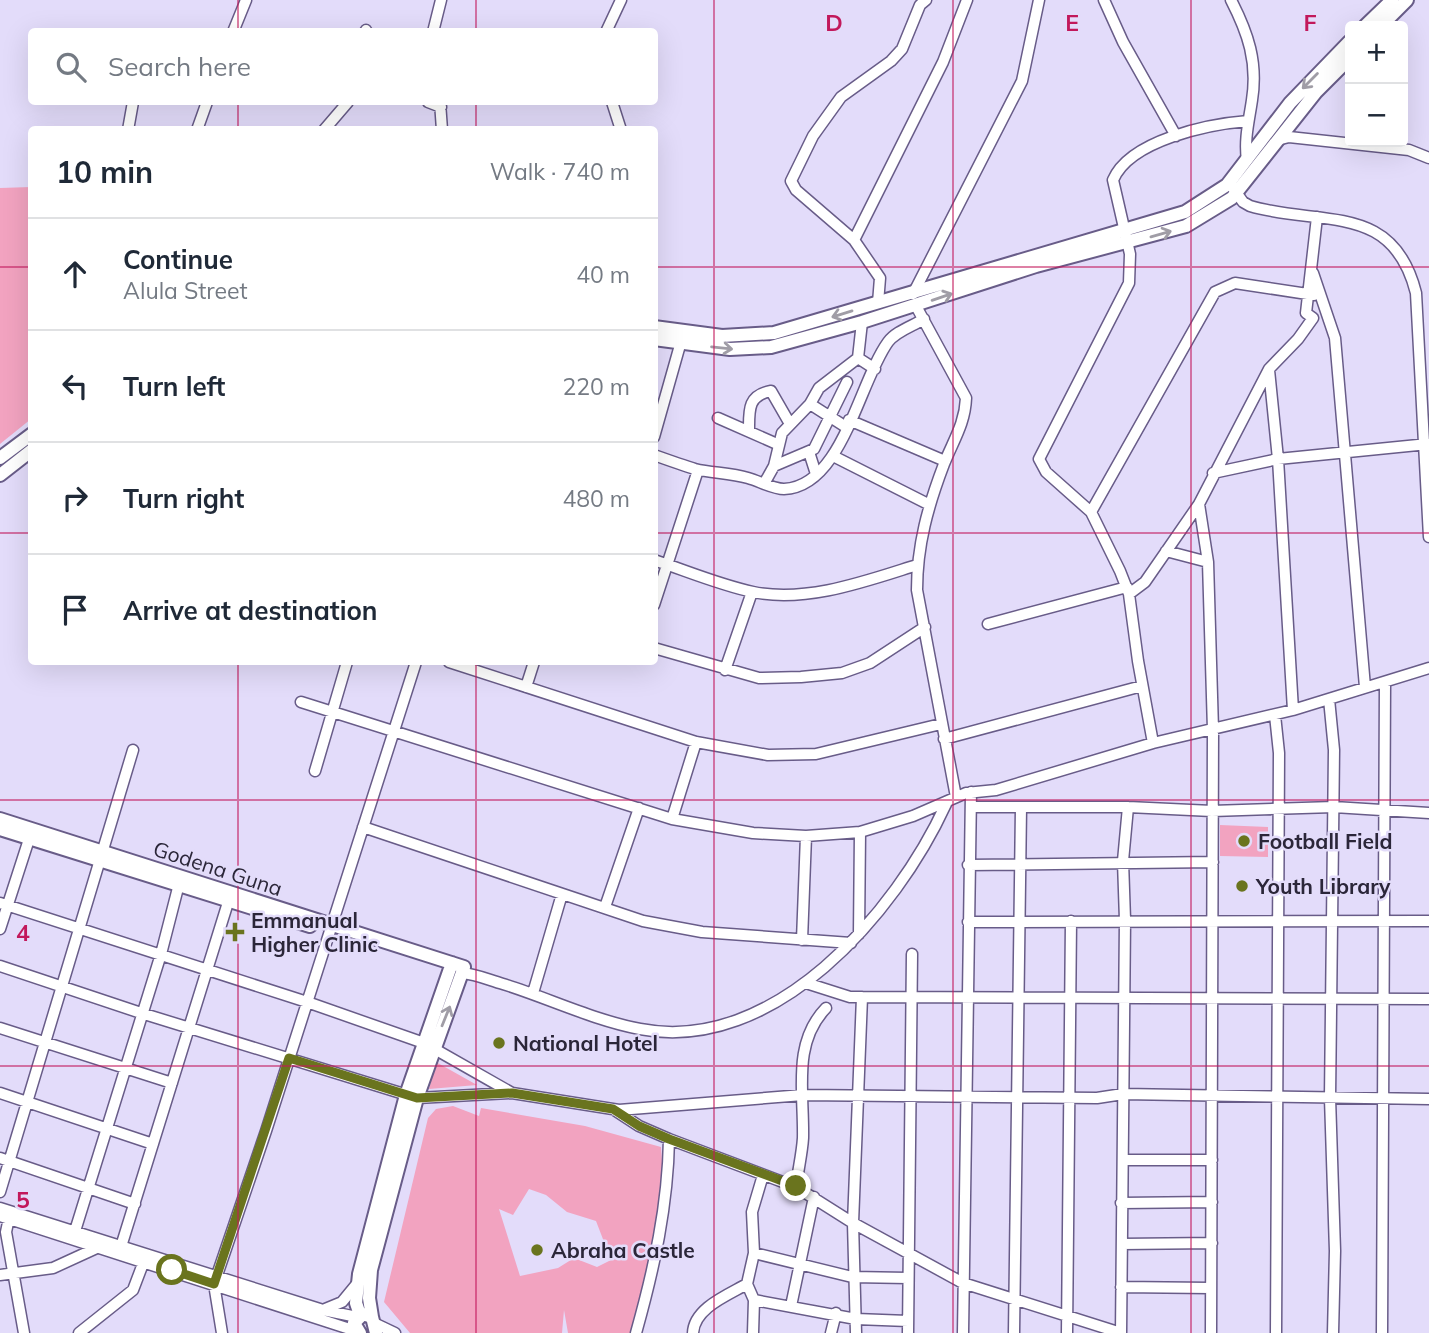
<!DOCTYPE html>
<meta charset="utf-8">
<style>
body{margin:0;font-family:Mulish,sans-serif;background:#f6f6f7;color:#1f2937}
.controls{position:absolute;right:21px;top:21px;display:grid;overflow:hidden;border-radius:7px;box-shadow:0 7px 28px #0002}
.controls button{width:63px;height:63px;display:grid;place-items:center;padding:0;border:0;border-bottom:2px solid #e0e1e3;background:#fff;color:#1f2937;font:35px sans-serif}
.stop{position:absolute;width:21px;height:21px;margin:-16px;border:5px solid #6a741e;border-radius:50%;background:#fff}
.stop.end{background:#6a741e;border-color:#fff;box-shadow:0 2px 7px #0008}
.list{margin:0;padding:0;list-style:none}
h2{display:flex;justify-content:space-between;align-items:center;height:91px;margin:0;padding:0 28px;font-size:30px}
h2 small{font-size:23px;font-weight:400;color:#747a83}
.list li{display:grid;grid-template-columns:46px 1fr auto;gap:21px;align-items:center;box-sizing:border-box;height:112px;padding:0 28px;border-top:2px solid #e0e1e3}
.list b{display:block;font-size:26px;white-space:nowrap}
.list p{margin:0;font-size:23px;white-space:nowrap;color:#747a83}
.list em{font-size:23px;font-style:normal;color:#747a83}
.icon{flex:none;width:38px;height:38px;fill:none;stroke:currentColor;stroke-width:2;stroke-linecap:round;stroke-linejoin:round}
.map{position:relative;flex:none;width:1429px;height:1333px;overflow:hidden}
.search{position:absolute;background:#fff;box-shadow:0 7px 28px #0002;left:28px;top:28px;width:630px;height:77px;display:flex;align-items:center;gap:18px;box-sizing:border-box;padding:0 24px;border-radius:7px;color:#747a83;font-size:26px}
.panel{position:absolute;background:#fff;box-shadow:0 7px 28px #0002;left:28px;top:126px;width:630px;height:539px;border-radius:7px}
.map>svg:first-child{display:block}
.green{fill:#f2a3c0;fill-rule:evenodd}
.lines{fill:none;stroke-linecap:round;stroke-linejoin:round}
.minor-casing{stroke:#685c88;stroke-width:13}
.major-casing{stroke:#685c88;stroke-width:16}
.minor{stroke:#fff;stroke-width:10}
.major{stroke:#fff;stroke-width:12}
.oneway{stroke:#a09da6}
.route{stroke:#6a741e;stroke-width:9}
.grid{fill:none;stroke:#c2185b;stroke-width:2;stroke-opacity:0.55}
.poi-dot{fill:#6a741e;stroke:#e3dcfa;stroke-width:2.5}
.labels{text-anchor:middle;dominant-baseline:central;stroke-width:5;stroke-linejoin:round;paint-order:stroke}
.poi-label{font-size:21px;font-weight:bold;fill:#2b2639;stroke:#e3dcfa;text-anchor:start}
.street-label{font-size:21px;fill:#2b2639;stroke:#e3dcfa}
.grid-label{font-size:23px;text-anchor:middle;font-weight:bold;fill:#c2185b;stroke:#e3dcfa;stroke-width:5;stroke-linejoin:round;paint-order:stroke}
</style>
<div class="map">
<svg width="1429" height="1333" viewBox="0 0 1429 1333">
<rect width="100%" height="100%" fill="#e3dcfa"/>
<path class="green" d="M31,187v232l-31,25v-256z
M1220,825l48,2v30l-48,-1z
M436,1062l41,23 -48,4z
M453,1106l26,10 2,-8 104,18 76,21c6,62 -12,127 -31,186h-62l-4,-23 -2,23h-152l-26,-31 44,-184 8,-9zM529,1189l17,6 21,17 29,9 15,39 -14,7 -23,-9 -16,10 -38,8 -21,-67 14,6z"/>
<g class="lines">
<defs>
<path id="minor" d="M1104,0l19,42 53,94
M1231,0c17,33 27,62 21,100 -3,21 -8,39 -5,60
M233,32l13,-32
M366,32v-2
M433,32l8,-32
M606,32l15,-32
M428,102l13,5
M440,102l2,28
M612,102l9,28
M128,130l5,-28
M197,130l10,-28
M324,130l24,-28
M1281,139l8,-2 120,13 20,8
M1233,188l10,14 7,4c71,21 143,-5 166,87l13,244
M854,240l-58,-50 -5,-9 22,-45 28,-39 50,-36 11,-12 18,-44 6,-5
M1313,273l22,65 30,349
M913,294l109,-213 17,-81
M878,303l2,-25 -26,-38 89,-178 24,-62
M916,306l50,92c-1,26 -13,43 -22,66 -16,42 -27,81 -27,126l39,207
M858,358l17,11
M1269,370l9,89 15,251
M810,404l36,23
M718,418l59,26
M849,420l96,41
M749,429c0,-19 -1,-34 22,-38l19,33
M654,437l28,-99
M809,452l7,22
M654,455c14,5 28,10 41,14 17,4 35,4 53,9 11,3 25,11 36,11 58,-2 75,-107 104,-147 8,-11 25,-16 36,-23
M835,457l95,48
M774,466l40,-17 33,-67
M1213,473l65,-14 150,-15
M765,482l9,-16 8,-33 28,-29 9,-16 39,-30 4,-36
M1199,504l9,58 5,168 -2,603
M1091,512l124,-220 20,-9 79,12
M1166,551l42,11
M654,560c33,11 66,25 99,32 54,11 113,-11 164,-27
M1129,594l16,-12 54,-78 70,-135 29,-30 15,-21 -7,-5 11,-96
M654,605l44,-135
M988,624l139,-37
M654,648l105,30 42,-1 41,-4 28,-10 55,-36
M449,662l247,80 72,13 48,-1 125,-30
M725,670l27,-78
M526,687l8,-25
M1329,699l5,51 -4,348 5,153 -2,82
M301,702l371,117 81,14 53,3 54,-4 53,-16 53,-23 30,-3 157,-47 140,-33 136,-42
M1275,715l4,38 -3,580
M944,739l198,-53
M1153,743l-15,-82 -9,-67 -9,-23 -29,-59 -45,-40 -7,-13 90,-176 1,-29 -17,-74c17,-40 96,-56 135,-59
M315,771l32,-109
M971,807h157l84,4 122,-4 95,6
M672,819l24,-77
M363,827l280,94 59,11 149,11
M968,865l245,-3
M0,903l307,99 117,41 88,50
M605,907l34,-99
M968,922l461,-1
M0,929l31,-96
M859,934l1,-102
M802,940l4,-104
M0,966l141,47 276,85 95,-5 107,17 184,-15 294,3 26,-4 306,5
M462,973c14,1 27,7 41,11 45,14 90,36 137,45 134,26 256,-116 306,-225
M806,983l44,14h12l567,2
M533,993l29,-99
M0,1028l172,55
M0,1093l153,51
M613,1109l26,17 30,13 127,48 57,36 110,60 158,50
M0,1158l135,46
M1123,1160h89
M796,1187c2,-17 6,-33 7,-49 1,-46 -11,-95 23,-130
M0,1192l133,-442
M1121,1203l91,-1
M0,1208l323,102 34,7
M10,1213l-4,19 18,101
M0,1216l359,116
M75,1231l86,-277 19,-74
M1122,1244l90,-1
M119,1253l111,-357
M754,1253l98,24 56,1
M0,1275l53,-7 48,-22
M747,1284l7,16 -1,33
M1121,1287l89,1
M754,1300l102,19 52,2
M791,1306l23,-109
M325,1309l17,-7 14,-17
M374,1323l21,10
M79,1333l54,-43 11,-29
M222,1333l-8,-49 52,-153 150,-469
M636,1333c18,-64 32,-128 33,-194
M693,1333c1,-25 35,-38 54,-49l7,-31 -2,-41 11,-37
M831,1333l5,-20
M856,1333l-3,-110 9,-226
M908,1333l4,-379
M963,1333l8,-541
M1014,1333l7,-526
M1067,1333l4,-412
M1121,1333l4,-413 -2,-59 5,-54
M1382,1333l3,-651"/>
<path id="major" d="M1365,26l27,-26
M1381,26l26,-26
M654,327l68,9 52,-3 411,-121 42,-27 63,-82 60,-62
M654,339l76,10 41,-2 91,-25 174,-56 150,-40 46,-28 84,-106 34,-34
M0,458l32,-24
M0,475l32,-25
M0,819l464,148 -47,131 -46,172 -2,28 3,19
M0,829l310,97
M360,1315l-4,-12 3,-29 47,-179 46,-132
M360,1333l-6,-10 9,-9 9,3 4,16"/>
</defs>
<use href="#minor" class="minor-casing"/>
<use href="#major" class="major-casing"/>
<use href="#minor" class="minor"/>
<use href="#major" class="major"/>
</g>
<defs><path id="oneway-shaft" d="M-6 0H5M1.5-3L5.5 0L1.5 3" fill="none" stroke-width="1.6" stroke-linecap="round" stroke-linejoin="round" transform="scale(1.75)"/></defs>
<g class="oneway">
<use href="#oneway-shaft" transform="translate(1310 81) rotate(135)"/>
<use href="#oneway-shaft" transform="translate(1161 234) rotate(-16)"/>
<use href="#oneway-shaft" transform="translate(942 297) rotate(-19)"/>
<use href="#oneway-shaft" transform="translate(842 314) rotate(163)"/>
<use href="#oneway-shaft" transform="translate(722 348) rotate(6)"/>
<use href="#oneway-shaft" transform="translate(446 1016) rotate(-68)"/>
</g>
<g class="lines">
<path class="route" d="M172,1270l42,14 75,-226 128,40 95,-5 101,16 26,17 30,13 127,47"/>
</g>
<path class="grid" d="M238,0v32M476,0v32M714,0v1333M953,0v1333M1191,0v1333M238,102v28M476,102v28M0,267h32M654,267h775M0,533h32M654,533h775M238,662v671M476,662v671M0,800h1429M0,1066h1429"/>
<g class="poi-dot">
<circle cx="1244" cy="841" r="7"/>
<circle cx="1242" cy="886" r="7"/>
<path d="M231.5 921.5h7v7h7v7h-7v7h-7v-7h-7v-7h7z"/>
<circle cx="499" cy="1043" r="7"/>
<circle cx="537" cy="1250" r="7"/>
</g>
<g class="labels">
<g class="poi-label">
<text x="1258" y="841">Football Field</text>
<text x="1256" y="886">Youth Library</text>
<text x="251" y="920">Emmanual<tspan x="251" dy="24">Higher Clinic</tspan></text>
<text x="513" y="1043">National Hotel</text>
<text x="551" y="1250">Abraha Castle</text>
</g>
<g class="street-label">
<text transform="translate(218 868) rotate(18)">Godena Guna</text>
</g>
</g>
<g class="grid-label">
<text x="834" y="31">D</text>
<text x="1072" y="31">E</text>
<text x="1310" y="31">F</text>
<text x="23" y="941">4</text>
<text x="23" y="1208">5</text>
</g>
</svg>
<div class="controls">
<button>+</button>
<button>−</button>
</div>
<div class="stop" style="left:172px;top:1270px"></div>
<div class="stop end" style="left:796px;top:1186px"></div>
<div class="search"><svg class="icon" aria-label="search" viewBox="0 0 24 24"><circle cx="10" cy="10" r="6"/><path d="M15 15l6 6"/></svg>Search here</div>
<section class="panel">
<h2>10 min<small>Walk · 740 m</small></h2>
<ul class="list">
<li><svg class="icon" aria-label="ahead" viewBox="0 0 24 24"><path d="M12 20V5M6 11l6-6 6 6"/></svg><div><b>Continue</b><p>Alula Street</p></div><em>40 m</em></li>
<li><svg class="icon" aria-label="left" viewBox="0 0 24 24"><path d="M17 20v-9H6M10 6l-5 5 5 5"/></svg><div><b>Turn left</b></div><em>220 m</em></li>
<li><svg class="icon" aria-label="right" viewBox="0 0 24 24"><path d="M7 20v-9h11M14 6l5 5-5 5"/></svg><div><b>Turn right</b></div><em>480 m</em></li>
<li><svg class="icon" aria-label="arrive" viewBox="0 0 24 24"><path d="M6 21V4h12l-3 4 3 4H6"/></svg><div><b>Arrive at destination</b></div></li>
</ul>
</section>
</div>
